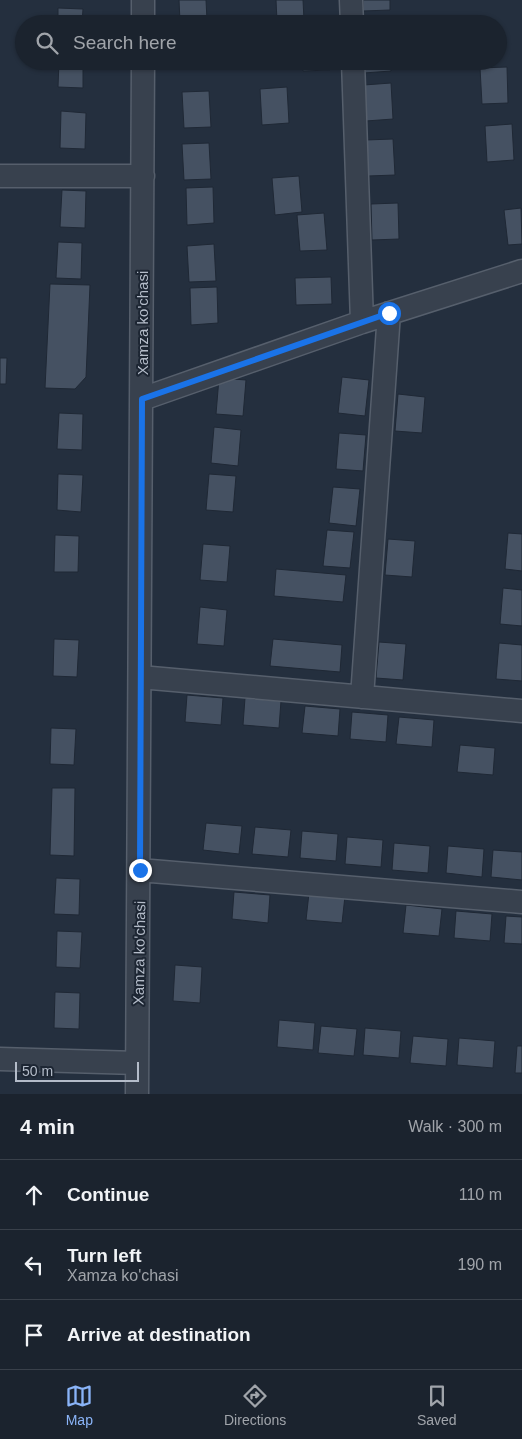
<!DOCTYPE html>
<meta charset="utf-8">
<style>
body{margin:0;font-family:Helvetica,sans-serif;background:#282f3a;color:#f1f3f6}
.scale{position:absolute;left:15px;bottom:12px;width:124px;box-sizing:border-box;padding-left:5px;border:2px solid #b4bcc9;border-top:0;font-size:14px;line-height:18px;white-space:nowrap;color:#b4bcc9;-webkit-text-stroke:4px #1d2633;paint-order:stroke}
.stop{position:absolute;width:15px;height:15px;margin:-11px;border:4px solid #1a73e8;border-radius:50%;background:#fff}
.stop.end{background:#1a73e8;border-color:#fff;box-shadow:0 1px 5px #0008}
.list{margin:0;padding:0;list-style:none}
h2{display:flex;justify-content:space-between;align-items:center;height:65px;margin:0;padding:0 20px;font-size:21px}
h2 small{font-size:16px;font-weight:400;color:#a0a4aa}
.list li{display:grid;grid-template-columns:32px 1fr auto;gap:15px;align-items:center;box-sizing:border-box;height:70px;padding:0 20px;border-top:1px solid #39404a}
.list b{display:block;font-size:19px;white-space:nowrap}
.list p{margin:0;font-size:16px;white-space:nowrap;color:#a0a4aa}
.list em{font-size:16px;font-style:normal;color:#a0a4aa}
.icon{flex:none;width:28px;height:28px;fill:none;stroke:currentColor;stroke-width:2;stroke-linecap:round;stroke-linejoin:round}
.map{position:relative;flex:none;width:522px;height:1094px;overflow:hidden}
.search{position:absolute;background:#1b232e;box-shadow:0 1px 4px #0004;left:15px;right:15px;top:15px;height:55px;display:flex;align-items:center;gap:12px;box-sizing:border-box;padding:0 18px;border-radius:28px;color:#a0a4aa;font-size:19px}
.sheet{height:275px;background:#1b232e}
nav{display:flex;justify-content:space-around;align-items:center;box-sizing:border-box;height:70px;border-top:1px solid #39404a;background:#1b232e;font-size:14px;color:#a0a4aa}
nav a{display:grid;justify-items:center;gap:2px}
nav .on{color:#8ab4f8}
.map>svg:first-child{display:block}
.building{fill:#455162;stroke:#1f2835}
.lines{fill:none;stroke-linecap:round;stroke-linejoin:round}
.minor-casing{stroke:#565f6c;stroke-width:25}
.minor{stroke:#38414e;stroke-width:22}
.route{stroke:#1a73e8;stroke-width:6}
.labels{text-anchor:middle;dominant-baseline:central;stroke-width:4;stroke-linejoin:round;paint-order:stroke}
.street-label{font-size:15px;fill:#b4bcc9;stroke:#1d2633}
</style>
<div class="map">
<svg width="522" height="1094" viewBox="0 0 522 1094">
<rect width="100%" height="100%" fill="#242f3e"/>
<path class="building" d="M179,0h27l1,20 -27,2z
M276,0h27l1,20 -27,1z
M363,0h27v10l-27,1z
M58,8l25,1 -1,15h-24z
M59,61h24v27l-25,-1z
M182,61h27v2l-27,1z
M303,61h27v9l-27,1z
M364,61h27v10l-27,2z
M507,67l1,36 -26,1 -2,-36z
M391,83l2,36 -27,2 -2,-36z
M287,87l2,36 -27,2 -2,-36z
M209,91l2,36 -27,1 -2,-36z
M61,111l25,2 -1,36 -25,-1z
M512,124l2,36 -27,2 -2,-36z
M393,139l2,36 -27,1 -2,-36z
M209,143l2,36 -27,1 -2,-36z
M299,176l3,36 -27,3 -3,-37z
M213,187l1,36 -27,2 -1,-37z
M62,190l24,1 -1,37 -25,-1z
M398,203l1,36 -27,1 -1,-36z
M521,208l1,36 -14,1 -4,-35z
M324,213l3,37 -27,1 -3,-36z
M58,242l24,1 -1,36 -25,-1z
M214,244l2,37 -27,1 -2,-36z
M331,277l1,27 -36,1 -1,-27z
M50,284l40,1 -4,92 -11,12 -30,-1z
M217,287l1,36 -27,2 -1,-37z
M0,358h7l-1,26h-6z
M342,377l27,3 -4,36 -27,-3z
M219,378l27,2 -3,36 -27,-2z
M398,394l27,3 -3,36 -27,-2z
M59,413l24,1 -1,36 -25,-1z
M214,427l27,3 -3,36 -27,-3z
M339,433l27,2 -3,36 -27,-2z
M58,474l25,1 -2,37 -24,-2z
M209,474l27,2 -3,36 -27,-2z
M333,487l27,2 -4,37 -27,-3z
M327,530l27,2 -4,36 -27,-2z
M508,533l14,1v37l-17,-2z
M55,535l24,1 -1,36h-24z
M388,539l27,2 -3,36 -27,-2z
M203,544l27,2 -3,36 -27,-2z
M276,569l70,6 -3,27 -69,-6z
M503,588l19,2v36l-22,-2z
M200,607l27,3 -3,36 -27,-2z
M54,639l25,1 -2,37 -24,-1z
M273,639l69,6 -2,27 -70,-6z
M379,642l27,2 -3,36 -27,-2z
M499,643l23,2v36l-26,-2z
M187,695l36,3 -2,27 -36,-3z
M245,698l36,3 -2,27 -36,-3z
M305,706l35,3 -2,27 -36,-3z
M352,712l36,3 -2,27 -36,-3z
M399,717l35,3 -2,27 -36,-3z
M51,728l25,1 -2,36 -24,-1z
M460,745l35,3 -2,27 -36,-3z
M52,788h23l-1,68 -24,-1z
M206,823l36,3 -3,28 -36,-4z
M255,827l36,3 -3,27 -36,-3z
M302,831l36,3 -2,27 -36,-3z
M347,837l36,3 -2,27 -36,-3z
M394,843l36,3 -2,27 -36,-3z
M448,846l36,3 -2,28 -36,-4z
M493,850l29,2v28l-31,-3z
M56,878l24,1 -1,36 -25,-1z
M234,892l36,3 -2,28 -36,-4z
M309,893l36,3 -3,27 -36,-3z
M406,905l36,4 -3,27 -36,-3z
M456,911l36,3 -2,27 -36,-3z
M506,916l16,1v27l-18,-1z
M57,931l25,1 -2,36 -24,-1z
M175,965l27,2 -2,36 -27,-2z
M55,992l25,1 -1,36 -25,-1z
M279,1020l36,3 -2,27 -36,-3z
M321,1026l36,3 -3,27 -36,-3z
M365,1028l36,3 -2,27 -36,-3z
M413,1036l35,3 -2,27 -36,-3z
M459,1038l36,3 -2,27 -36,-3z
M517,1046h5v27h-7z"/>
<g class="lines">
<defs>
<path id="minor" d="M351,0l1,24
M143,24v-24
M353,61l9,261
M0,176h143
M142,399l220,-77 160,-51
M140,677l382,34
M362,697l27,-384
M139,870l383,32
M0,1059l137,4
M137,1094l6,-1033"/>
</defs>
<use href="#minor" class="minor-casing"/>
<use href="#minor" class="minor"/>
</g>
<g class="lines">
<path class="route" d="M140,870l2,-471 247,-86"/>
</g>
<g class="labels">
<g class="street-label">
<text transform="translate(142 323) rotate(-90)">Xamza ko'chasi</text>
<text transform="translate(139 953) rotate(-89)">Xamza ko'chasi</text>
</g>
</g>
</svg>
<div class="scale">50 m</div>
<div class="stop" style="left:389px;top:313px"></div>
<div class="stop end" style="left:140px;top:870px"></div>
<div class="search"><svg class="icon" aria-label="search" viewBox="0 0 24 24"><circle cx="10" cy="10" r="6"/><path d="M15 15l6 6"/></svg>Search here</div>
</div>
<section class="sheet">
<h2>4 min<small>Walk · 300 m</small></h2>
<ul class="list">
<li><svg class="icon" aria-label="ahead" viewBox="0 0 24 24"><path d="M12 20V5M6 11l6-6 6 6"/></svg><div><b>Continue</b></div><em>110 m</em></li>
<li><svg class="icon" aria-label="left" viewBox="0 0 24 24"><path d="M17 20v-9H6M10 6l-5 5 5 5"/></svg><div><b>Turn left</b><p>Xamza ko'chasi</p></div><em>190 m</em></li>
<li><svg class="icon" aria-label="arrive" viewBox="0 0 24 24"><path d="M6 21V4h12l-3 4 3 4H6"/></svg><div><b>Arrive at destination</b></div></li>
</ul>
</section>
<nav>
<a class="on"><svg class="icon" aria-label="map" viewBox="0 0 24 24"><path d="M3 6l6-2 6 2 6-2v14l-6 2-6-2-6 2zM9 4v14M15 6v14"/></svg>Map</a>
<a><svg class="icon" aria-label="directions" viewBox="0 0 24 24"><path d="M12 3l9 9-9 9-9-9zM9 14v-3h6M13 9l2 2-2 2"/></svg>Directions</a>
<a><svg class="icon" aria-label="saved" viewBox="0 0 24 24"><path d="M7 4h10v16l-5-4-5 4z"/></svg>Saved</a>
</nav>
